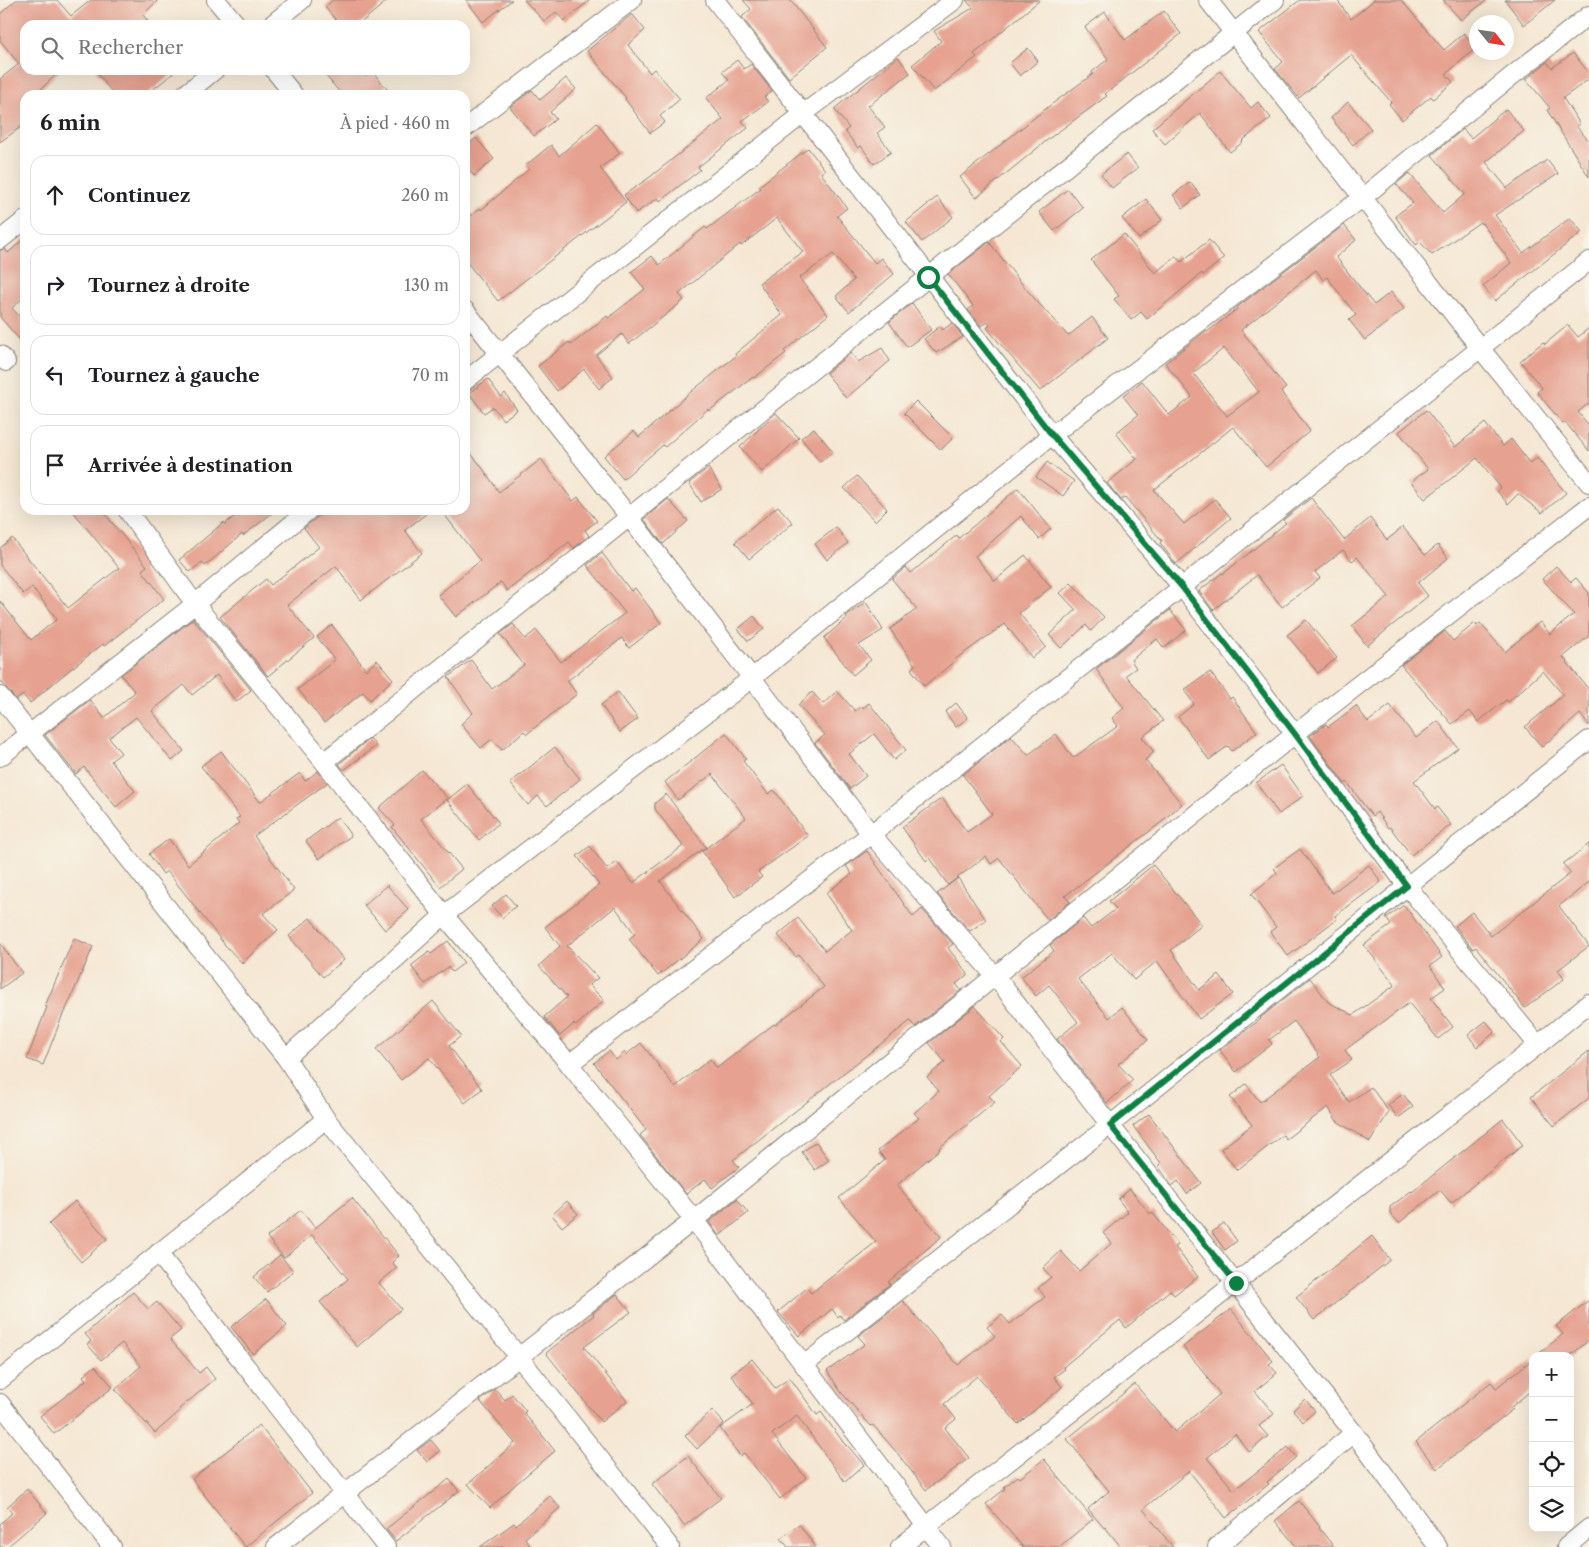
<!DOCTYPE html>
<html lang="fr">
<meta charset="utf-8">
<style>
body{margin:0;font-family:"Libre Caslon Text",serif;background:#f6f6f6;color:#202124}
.controls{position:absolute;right:15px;bottom:15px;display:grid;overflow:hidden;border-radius:10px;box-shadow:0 5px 20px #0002}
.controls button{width:45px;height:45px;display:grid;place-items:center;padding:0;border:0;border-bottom:1px solid #e0e0e0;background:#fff;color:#202124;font:25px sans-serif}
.compass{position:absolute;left:1469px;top:15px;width:45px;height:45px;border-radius:50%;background:#fff;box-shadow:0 5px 20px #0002;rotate:120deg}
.stop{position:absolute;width:15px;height:15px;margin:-11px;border:4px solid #0b8043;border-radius:50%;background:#fff}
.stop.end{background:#0b8043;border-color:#fff;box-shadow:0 1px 5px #0008}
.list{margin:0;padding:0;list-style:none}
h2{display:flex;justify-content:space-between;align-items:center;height:65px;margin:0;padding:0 20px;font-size:21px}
h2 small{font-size:16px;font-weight:400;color:#757577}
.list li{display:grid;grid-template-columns:32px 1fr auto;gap:15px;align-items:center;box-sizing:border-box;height:80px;margin:0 10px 10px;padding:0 10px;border:1px solid #e0e0e0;border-radius:15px}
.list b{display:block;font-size:19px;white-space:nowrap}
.list em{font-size:16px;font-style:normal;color:#757577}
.icon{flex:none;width:28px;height:28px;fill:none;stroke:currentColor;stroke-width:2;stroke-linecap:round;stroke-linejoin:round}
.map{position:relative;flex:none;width:1589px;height:1547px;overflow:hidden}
.search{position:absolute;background:#fff;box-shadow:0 5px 20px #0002;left:20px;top:20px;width:450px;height:55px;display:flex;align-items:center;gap:12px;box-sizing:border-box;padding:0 18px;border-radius:15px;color:#757577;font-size:19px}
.panel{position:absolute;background:#fff;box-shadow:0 5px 20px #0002;left:20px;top:90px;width:450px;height:425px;border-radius:15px}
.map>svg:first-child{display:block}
.building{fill:#e6a190;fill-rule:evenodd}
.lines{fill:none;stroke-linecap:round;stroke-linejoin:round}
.street-casing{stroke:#888278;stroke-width:20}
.street{stroke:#fff;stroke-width:18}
.route{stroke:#0b8043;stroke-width:6}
</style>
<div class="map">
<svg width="1589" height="1547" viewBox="0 0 1589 1547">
<rect width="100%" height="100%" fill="#f7f3e8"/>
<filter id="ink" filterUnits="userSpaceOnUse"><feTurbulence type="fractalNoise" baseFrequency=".02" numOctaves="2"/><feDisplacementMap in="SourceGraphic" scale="10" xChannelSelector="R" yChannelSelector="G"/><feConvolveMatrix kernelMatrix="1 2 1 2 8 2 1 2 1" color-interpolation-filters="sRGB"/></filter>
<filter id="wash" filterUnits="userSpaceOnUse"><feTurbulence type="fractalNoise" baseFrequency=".0096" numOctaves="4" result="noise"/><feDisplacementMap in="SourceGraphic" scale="20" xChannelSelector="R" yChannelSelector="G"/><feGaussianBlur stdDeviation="1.12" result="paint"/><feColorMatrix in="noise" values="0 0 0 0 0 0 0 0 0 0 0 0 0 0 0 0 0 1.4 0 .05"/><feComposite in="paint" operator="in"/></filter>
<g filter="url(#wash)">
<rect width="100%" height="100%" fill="#f5e7d3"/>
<g id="blocks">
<path class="building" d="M16,0h41l14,16 20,-16h67l-15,15 8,10h-126v45h36l-24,23 1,1 -2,1h-11v29l-25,18v-63l19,-15 -19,-24v-26z
M333,0h55l-30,25h-18l-15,-18z
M466,0h46l-29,22z
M524,0h66l-26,21 -8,-9 -11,10z
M743,0h47l37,47 -38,31 -47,-61 9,-8z
M966,0h74l-66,54 3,3 -43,34 -22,-26 29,-24 -7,-10 39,-23z
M1300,0h37l14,19 23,-19h27l43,50 20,-17 12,15 -30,26 7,8 -20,17 -2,-3 -29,24 -13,-16 2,-2 -40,-47 -52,43 -24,-29 8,-7 -24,-30z
M1443,0h44l-26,20z
M1505,0h50l-31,25z
M1164,11l17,23 -76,60 2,2 -56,41 -75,61 -16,-21 88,-70 45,-33 -1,-2 16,-13 -23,-32 20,-15 20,28z
M632,14l13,16 -17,15 22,28 4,-4 26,30 -20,17 5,6 -15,11 -25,-34 1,-1 -39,-47z
M1028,48l10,13 -18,15 -10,-13z
M1573,53l16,20v6l-26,19 17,26 -4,2 13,15v36l-42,-67 3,-2 -24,-29 21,-17 5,6z
M898,57l12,16 -42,33 17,21 -8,6 14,19 -17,12 -13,-18 -3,2 -13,-17 4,-3 -15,-19z
M737,60l7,9 7,-5 21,27 -8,6 4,5 -26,19 6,7 -50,39 2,3 -40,31 -2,-3 -22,15 -12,-18 26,-18 73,-58 -17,-21 23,-18 -7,-8z
M95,70h82l-31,25h-32z
M321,70h39l5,6 7,-5 20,24h-50z
M1220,71l31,37 7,-6 13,16 -29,23 1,1 -13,10 -30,-39 -35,31 -13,-15z
M566,78l10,11 -26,23 6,7 -22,17 -24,-29 22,-17 8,10z
M1348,102l23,27 -18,16 -22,-27z
M1506,109l18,22 -38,31 21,26 40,-28 11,14 -63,41 28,38 47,-35 12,14 -87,69 -12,-15 28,-23 -29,-40 -1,1 -1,-2 -48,33 -12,-13 -4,3 -21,-29 18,-13 -17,-19 13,-11 34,40 22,-19 -33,-39 31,-26 8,9z
M597,123l23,30 -20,15 26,34 -128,99 -33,-41v-39l15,-13 1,2 48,-41 -3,-4 25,-20 8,11z
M476,138l18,21 -20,17 -9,-10v-19z
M808,148l17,22 -4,3 26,35 -10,8 38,47 6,-5 13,16 -45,38 -13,-16 18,-16 -21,-26 -34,24 29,37 -44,36 2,2 -32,25 -1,-1 -44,34 -1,-2 -43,38 -2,-2 -40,34 -19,-23 30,-25 5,6 53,-46 44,-35 -1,-2 47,-39 -23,-32 44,-31 -26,-34 -36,28 -1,-2 -61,50 5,6 -55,44 -7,-10 -26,21 17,22 -14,12 -15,-20 -27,22 -19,-25 31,-24 2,3 36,-29 1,2 37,-29 -14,-17 21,-16 7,9 46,-38 2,2 54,-41 -2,-2z
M1127,154l11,14 -26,20 -11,-14z
M1190,182l10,13 -17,13 -10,-13z
M1068,189l15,19 -29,23 -15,-19z
M937,197l16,20 -31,25 -16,-20z
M1146,199l16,21 -23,19 -17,-21z
M1344,225l12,15 -20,17 38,48 17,-13 13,17 -39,31 -16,-20 7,-5 -29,-38 -4,3 -7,-10 -75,60 45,58 -5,4 29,39 -44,36 -33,-40 -79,63 30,34 31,-25 16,19 -55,46 -16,-21 2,-2 -37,-44 -4,3 -14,-17 30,-24 -21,-26 22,-18 -15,-19 19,-15 27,34 23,-18 -27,-34 41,-32 1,1 30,-23 -1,-1zM1224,348l35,44 -32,24 -34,-43z
M1124,234l31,39 21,-17 5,6 28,-22 15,18 -21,17 -1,-2 -55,46 -6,-7 -10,8 -17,-21 5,-3 -28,-36z
M25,238v58l-13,12 13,15v23l-25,-29v-67l5,-1 3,4z
M989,242l37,47 42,47 24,-19 16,21 -68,53 -53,-63 3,-3 -2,-3 -7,4 -13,-16 5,-4 -25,-32z
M912,303l19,27 -24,17 -18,-25z
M952,323l11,14 -27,16 -12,-14 16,-13 3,4z
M1568,325l10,12 11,-9v75l-11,9 11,14v25l-24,-29 -2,2 -26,-32 5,-4 -22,-27 23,-19 2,2z
M882,348l8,13 -44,37 -20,-25 25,-20 7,9z
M488,379l13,18 4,-4 12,17 -14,10 -10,-13 -9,6 -15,-20z
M916,401l37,37 -12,12 -37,-37z
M1426,410l29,37 30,-24 18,23 8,-7 19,25 7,-6 29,35 -24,20 -24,-19 -10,10 -11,-13 4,-3 -24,-30 -52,41 -14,-17 17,-13 -29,-37z
M776,413l23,25 -37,34 -22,-25z
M814,428l19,24 -13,10 -19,-24z
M465,446l16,20 18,26 42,-33 32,42 5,-4 19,24 -12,9 4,6 -15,12 -5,-6 -62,49 -6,-9 -45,35 -18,-22 42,-34 -39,-51h24z
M1047,462l27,19 -11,15 -27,-19z
M708,468l14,21 -21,13 -12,-19z
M857,476l30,33 -12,12 -31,-33z
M1018,488l33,41 -12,10 -18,-23 -46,40 20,25 30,-26 26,32 -32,26 27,34 -14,11 -27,-34 -51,36 1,1 -31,25 -13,-17 4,-4 -25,-36 27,-20 -25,-30 14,-12 5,6 46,-38 2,3z
M1311,498l33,42 26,-22 17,22 16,-13 22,28 13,-10 10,13 -30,25 10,13 -61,50 -15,-20 37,-29 -32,-40 -5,4 -9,-11 -28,22 5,6 -38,29 -25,-32 -44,35 -14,-19 23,-18 1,1 63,-51 -3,-3z
M668,499l20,22 -25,23 -19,-25z
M778,506l15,17 -44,36 -14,-17z
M72,510h30l45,56 -5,4 22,29 -60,47 -1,-2 -35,27 -38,32 -7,-8 -7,5 -16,-20v-79l31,39 26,-21 -25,-32 -9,7 -23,-29v-17l12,-10 56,70 51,-40z
M242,510h34l-33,26 -1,-2 -37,32 -3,-4 -12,10 -11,-12 45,-38 1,2z
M326,510h105l-26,20 17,23 -61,47 -25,-34 -49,39 27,33 -46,38 -48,-59 46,-38 5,6 48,-38 -15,-19z
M836,527l12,16 -21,17 -12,-16z
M602,553l29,38 4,-3 26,35 -32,25 -7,-10 -55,43 10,13 -50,40 -3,-3 -22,19 -10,-11 -11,9 -20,-24 12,-11 -25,-36 23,-17 21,29 32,-24 -24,-31 13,-10 12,15 11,-9 25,32 64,-49 -38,-48z
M1556,566l15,16 5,-4 13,15v43l-26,21 26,33v36l-9,-12 -38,33 -17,-20 38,-32 -20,-24 -35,31 -2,-2 -28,22 -8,-11 -18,13 -51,-59 44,-34 8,10 22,-18 2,3 3,-3 25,29 35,-30 10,12 24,-20 -32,-35z
M1071,583l33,34 -13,14 -5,-6 -25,23 -12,-13 27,-25 -16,-17z
M866,602l17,28 -24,15 12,15 -18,15 -29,-37 23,-20 -1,-2z
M1170,610l16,20 -22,18 -7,-9 -26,21 5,8 -10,7 37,46 -21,16 12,15 -9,8 37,44 -19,16v1l-98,75 5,6 -22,18 -49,-62 -8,6 -5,-8 -38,29 -19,-27 -3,3 -24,-34 40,-29 25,34 25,-18 -29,-39 48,-39 17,19 28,-21 17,24 45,-32 -6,-8 12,-10 -28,-39z
M754,616l10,13 -16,12 -10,-12z
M193,619l58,71 -15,12 -19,-27 -25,20 -8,-10 -32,26 32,40 -12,10 -36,-44 -27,21 12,15 -10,8 24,30 -19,16 -32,-40 -8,7 -31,-39 45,-35 14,18 31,-26 -14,-17z
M1306,620l31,38 -19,15 -31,-38z
M332,625l34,45 11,-10 16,19 -23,21 -7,-8 -39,31 -26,-34 37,-29 -18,-23z
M1210,672l20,27 2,-2 25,35 -25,19 -4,-5 -19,14 -31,-43 16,-13 -10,-14z
M837,691l18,20 7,-5 1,2 6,-5 37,47 -12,10 -20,-26 -25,20 17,22 -16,13 -35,-46 10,-8 -27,-30 14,-13 11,12z
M618,692l20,27 -18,13 -19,-27z
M956,703l12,15 -12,9 -11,-15z
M1390,705l26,33 22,-17 20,27 -44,33 21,28 2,-2 14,18 -40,30 -21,-28 -2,1 -11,-16 -5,4 -25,-34 -2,2 -35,-48 16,-12 2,3 28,-21 12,16z
M726,733l20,26 -3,2 25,33 6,-4 34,46 -50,36 4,5 -27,20 -33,-46 44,-33 -34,-44 -34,26 -13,-18z
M370,738l6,8 -32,24 -5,-6z
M555,747l25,32 -33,27 -9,-10 -10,9 -18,-22z
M221,751l39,51 40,-29 5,8 13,-10 9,12 -73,53 40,54 -31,24 15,16 -36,33 -17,-18 -58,-74 -4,3 -14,-20 20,-15 19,26 51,-42 -3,-4 4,-2 -39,-51z
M1281,765l22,31 -24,18 -23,-31z
M422,770l25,28 -26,21 41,50 -22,18 -48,-60 3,-2 -16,-17z
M467,784l32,39 -20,17 -32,-40z
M666,794l40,53 -46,34 44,58 -46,37 -29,-37 6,-5 -20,-27 -48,39 31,32 -9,7 15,15 -28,26 -2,-2 -14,12 -16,-19 23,-20 -28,-31 21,-20 -15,-19 54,-42 -22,-29 13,-10 17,23 10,-7 16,21 50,-37 -28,-37v-6z
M338,817l13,19 -32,23 -13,-18z
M1589,844v38l-30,24 30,40 -31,24 6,9 -39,29 -49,-61 -3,2 -18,-23 17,-14 19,24 80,-63 -8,-9z
M1300,849l32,44 37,-28 12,17 -46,34 2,3 -49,37 -18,-24 6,-5 -25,-33 26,-21 -3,-5z
M867,851l46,66 9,-8 31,35 -5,4 20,26 -12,10 5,6 -46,37 -5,-6 -177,139 6,7 -27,21 -7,-9 -19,15 -46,-59 6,-5 -52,-67 15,-12 7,9 9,-8 1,3 15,-12 34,44 35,-28 7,9 57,-44 1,1 49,-38 -25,-32 -3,2 -18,-22 20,-17 27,33 27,-21 -26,-37 26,-19 -6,-8z
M1153,865l49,60 -31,25 28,40 20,-15 14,19 -34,25 -42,-58 -23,19 -22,-27 -34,26 31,39 13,-11 26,33 -30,24 15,16 -26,23 -50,-64 21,-17 -29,-37 -13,11 -15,-19 33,-26 -4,-6 33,-27 8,10 25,-19 -7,-8z
M958,878l28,42 -16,11 -33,-37z
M387,885l22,25 -24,20 -21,-25z
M506,894l10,12 -14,12 -10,-12z
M1404,905l38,52 -12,9 15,22 -14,10 22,29 -15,12 -29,-36 -64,47 7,10 -22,15 19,27 22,-15 18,25 -19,30 -33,-21 -9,-14 -42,32 -3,-4 -46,35 -16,-21 31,-24 -22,-28 16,-13 14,18 60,-45 -26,-36 -25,19 3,4 -36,28 -16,-22 41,-31 -1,-1 50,-40 18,24 25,13 42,-30 -31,-40 27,-20 -5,-7z
M310,918l34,42 -21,17 -34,-41z
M74,938l19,9 -29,67h-1l-20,51 -16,-6 20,-52 -2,-1z
M448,941l16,22 -12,9 -4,-5 -23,17 -14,-18 18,-14 2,2z
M0,943l22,30 -22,16z
M433,1001l28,35 -12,10 33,43 -17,14 -36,-45 -28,22 -25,-31z
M975,1006l29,33 -3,3 21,24 -33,30 6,6 -56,46 1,1 -43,36 44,52 -53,45 2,2 -46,36 -4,-5 -2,2 -6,-8 -33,27 -21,-24 29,-24 4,5 65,-51 -37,-44 46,-38 -7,-9 41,-33 -5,-5 25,-22 -12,-14 18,-15 -16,-19z
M1486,1021l9,11 -18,15 -9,-12z
M1589,1051v47l-35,28 -23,-29z
M1403,1094l10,13 -15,11 -10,-13z
M1149,1114l52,69 -14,11 -9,-13 -6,5 -14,-20 3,-3 -28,-37z
M1503,1119l20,26 -72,58 -11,-13 -41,33 -9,-10v-6l21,-16 1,1z
M816,1142l13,18 -14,10 -13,-18z
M1130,1189l20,25 2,-2 26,33 -3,2 23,30 -24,18 -4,-5 -44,38 -6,-8 -57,47 2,2 -11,8 8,10 -44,37 -41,-48 -33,28 12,15 -11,9 24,30 -43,32 -28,-36 -25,-29 -2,1 -30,-34 -14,-21 38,-27 -7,-8 45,-35 55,64 37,-29 -8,-9 15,-12 8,9 35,-27 -7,-9 13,-11 -8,-9 18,-17 18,20 33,-28 -9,-10 25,-21 -10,-13z
M352,1198l47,58 -7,6 5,6 -18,15 22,26 -44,38 -37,-45 28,-23 -36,-44 -28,23 -17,-21 34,-27 14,18z
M737,1199l11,14 -29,23 -10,-14z
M75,1201l32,38 -26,23 -32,-38z
M567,1201l11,13 -16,13 -10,-12z
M1224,1223l13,18 -12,9 -13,-18z
M1372,1236l18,24 -76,60 -18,-23z
M280,1255l13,16 -26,21 -13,-15z
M133,1292l15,17 9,-7 24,28 -11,9 29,34 7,-6 9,12 -36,30 1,2 -25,22 -40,-44 26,-23 -19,-23 -21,17 -14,-16 4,-3 -6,-7z
M617,1294l14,18 -47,35 43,54 -26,21 -55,-69 48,-38 -1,-2z
M266,1299l21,27 -34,28 -22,-27z
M1589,1300v40l-19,16h-34l27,-22 -7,-8z
M1231,1309l42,52 -4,3 8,9 -22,18 19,23 -15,12 9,10 -19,16 -14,-18 -28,24 27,32 54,-43 8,10 -29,25 2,2 -43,34 -37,-47 -46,38 30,38h-52l-16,-20 -1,1 -16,-19 21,-18 -42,-52 68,-55 40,48 45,-38 -13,-16 1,-1 -25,-30z
M752,1359l23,29 15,-10 27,37 4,-3 25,34 1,-1 17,20 -19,17 -48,-66 -25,18 34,44 -26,21 -36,-46 -4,3 -20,-28 33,-24 -22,-29z
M1533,1359v30l-22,18 2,2 -76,60 -21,-27 75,-60 5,6z
M95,1366l18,21 -59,47 -14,-18 46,-36 -3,-4z
M495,1389l10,11 7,-6 14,17 -2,2 31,38 -38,32 -27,25 -22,-24 47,-41 -35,-42z
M1305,1399l10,12 -12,11 -10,-12z
M712,1410l12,13 -27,26 -12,-13z
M259,1425l53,68 -67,54 -53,-68z
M431,1440l9,11 -13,11 -10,-12z
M688,1456l33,42 -37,28 -32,-42z
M1044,1459l49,60 -34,28h-36l-37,-43 19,-15 -1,-2 14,-11 2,2z
M449,1479l10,12 -63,50 -10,-12z
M27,1489l20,24 -40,34h-7v-23l12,-11 -5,-6z
M550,1496l10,12 -35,30 6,9h-51l34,-24 2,2z
M1299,1501l21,26 -1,1 15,19h-37l-22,-26z
M799,1524l17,23h-28l-7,-9z"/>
</g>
</g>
<g filter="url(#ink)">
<use href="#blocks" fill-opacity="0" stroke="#888278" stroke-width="1"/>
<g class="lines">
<defs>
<path id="street" d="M216,0l21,25
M715,0l337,435 130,152 113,147 112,152 131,159
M1208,0l272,348 109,135
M271,25l31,-25
M274,70l20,25
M184,95l31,-25
M465,128l167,-128
M0,240l25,-20
M465,310l165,208 241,316 124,142 115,149 244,308 84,114
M0,355l6,7
M465,381l338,-267 152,-114
M127,510l68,94 129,158 120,153 125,149 125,156 248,327
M0,696l286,362 40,61 193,238 151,190
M0,757l195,-153 114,-94
M324,762c317,-253 633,-510 951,-762
M286,1058l158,-143 308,-237 300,-243 310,-237 146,-119 81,-64
M569,1064l302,-230 311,-247 407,-326
M158,1253l228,294
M804,1365l306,-240 479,-385
M0,1380l326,-261
M0,1403l112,144
M276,1547l418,-327 301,-244 300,-242 294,-228
M900,1547l638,-502 51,-42
M1217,1547l137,-114
M1566,1547l23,-19"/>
</defs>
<use href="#street" class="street-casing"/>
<use href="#street" class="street"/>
</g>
</g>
<g class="lines" filter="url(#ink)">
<path class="route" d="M928,277l124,158 130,152 113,147 112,152 -297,239 126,158"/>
</g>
</svg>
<div class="controls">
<button>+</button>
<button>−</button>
<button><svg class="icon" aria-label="locate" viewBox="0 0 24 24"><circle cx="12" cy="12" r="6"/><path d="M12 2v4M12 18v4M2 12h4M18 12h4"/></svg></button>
<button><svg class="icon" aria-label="layers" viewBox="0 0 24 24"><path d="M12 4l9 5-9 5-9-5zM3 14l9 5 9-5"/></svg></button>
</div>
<svg class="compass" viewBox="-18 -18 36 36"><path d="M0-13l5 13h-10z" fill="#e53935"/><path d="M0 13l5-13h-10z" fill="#757577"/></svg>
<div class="stop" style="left:928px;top:277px"></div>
<div class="stop end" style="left:1236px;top:1283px"></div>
<div class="search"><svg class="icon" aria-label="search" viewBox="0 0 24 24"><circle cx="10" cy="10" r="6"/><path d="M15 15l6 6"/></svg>Rechercher</div>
<section class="panel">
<h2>6 min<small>À pied · 460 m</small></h2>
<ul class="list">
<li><svg class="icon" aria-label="ahead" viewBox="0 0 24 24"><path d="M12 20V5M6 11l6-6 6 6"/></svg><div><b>Continuez</b></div><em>260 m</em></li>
<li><svg class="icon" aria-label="right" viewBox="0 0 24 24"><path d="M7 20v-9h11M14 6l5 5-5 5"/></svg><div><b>Tournez à droite</b></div><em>130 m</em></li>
<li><svg class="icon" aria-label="left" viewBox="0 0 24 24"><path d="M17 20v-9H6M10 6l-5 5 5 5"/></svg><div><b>Tournez à gauche</b></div><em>70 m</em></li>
<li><svg class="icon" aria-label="arrive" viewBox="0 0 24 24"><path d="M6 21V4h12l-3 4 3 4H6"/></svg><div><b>Arrivée à destination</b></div></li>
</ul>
</section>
</div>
